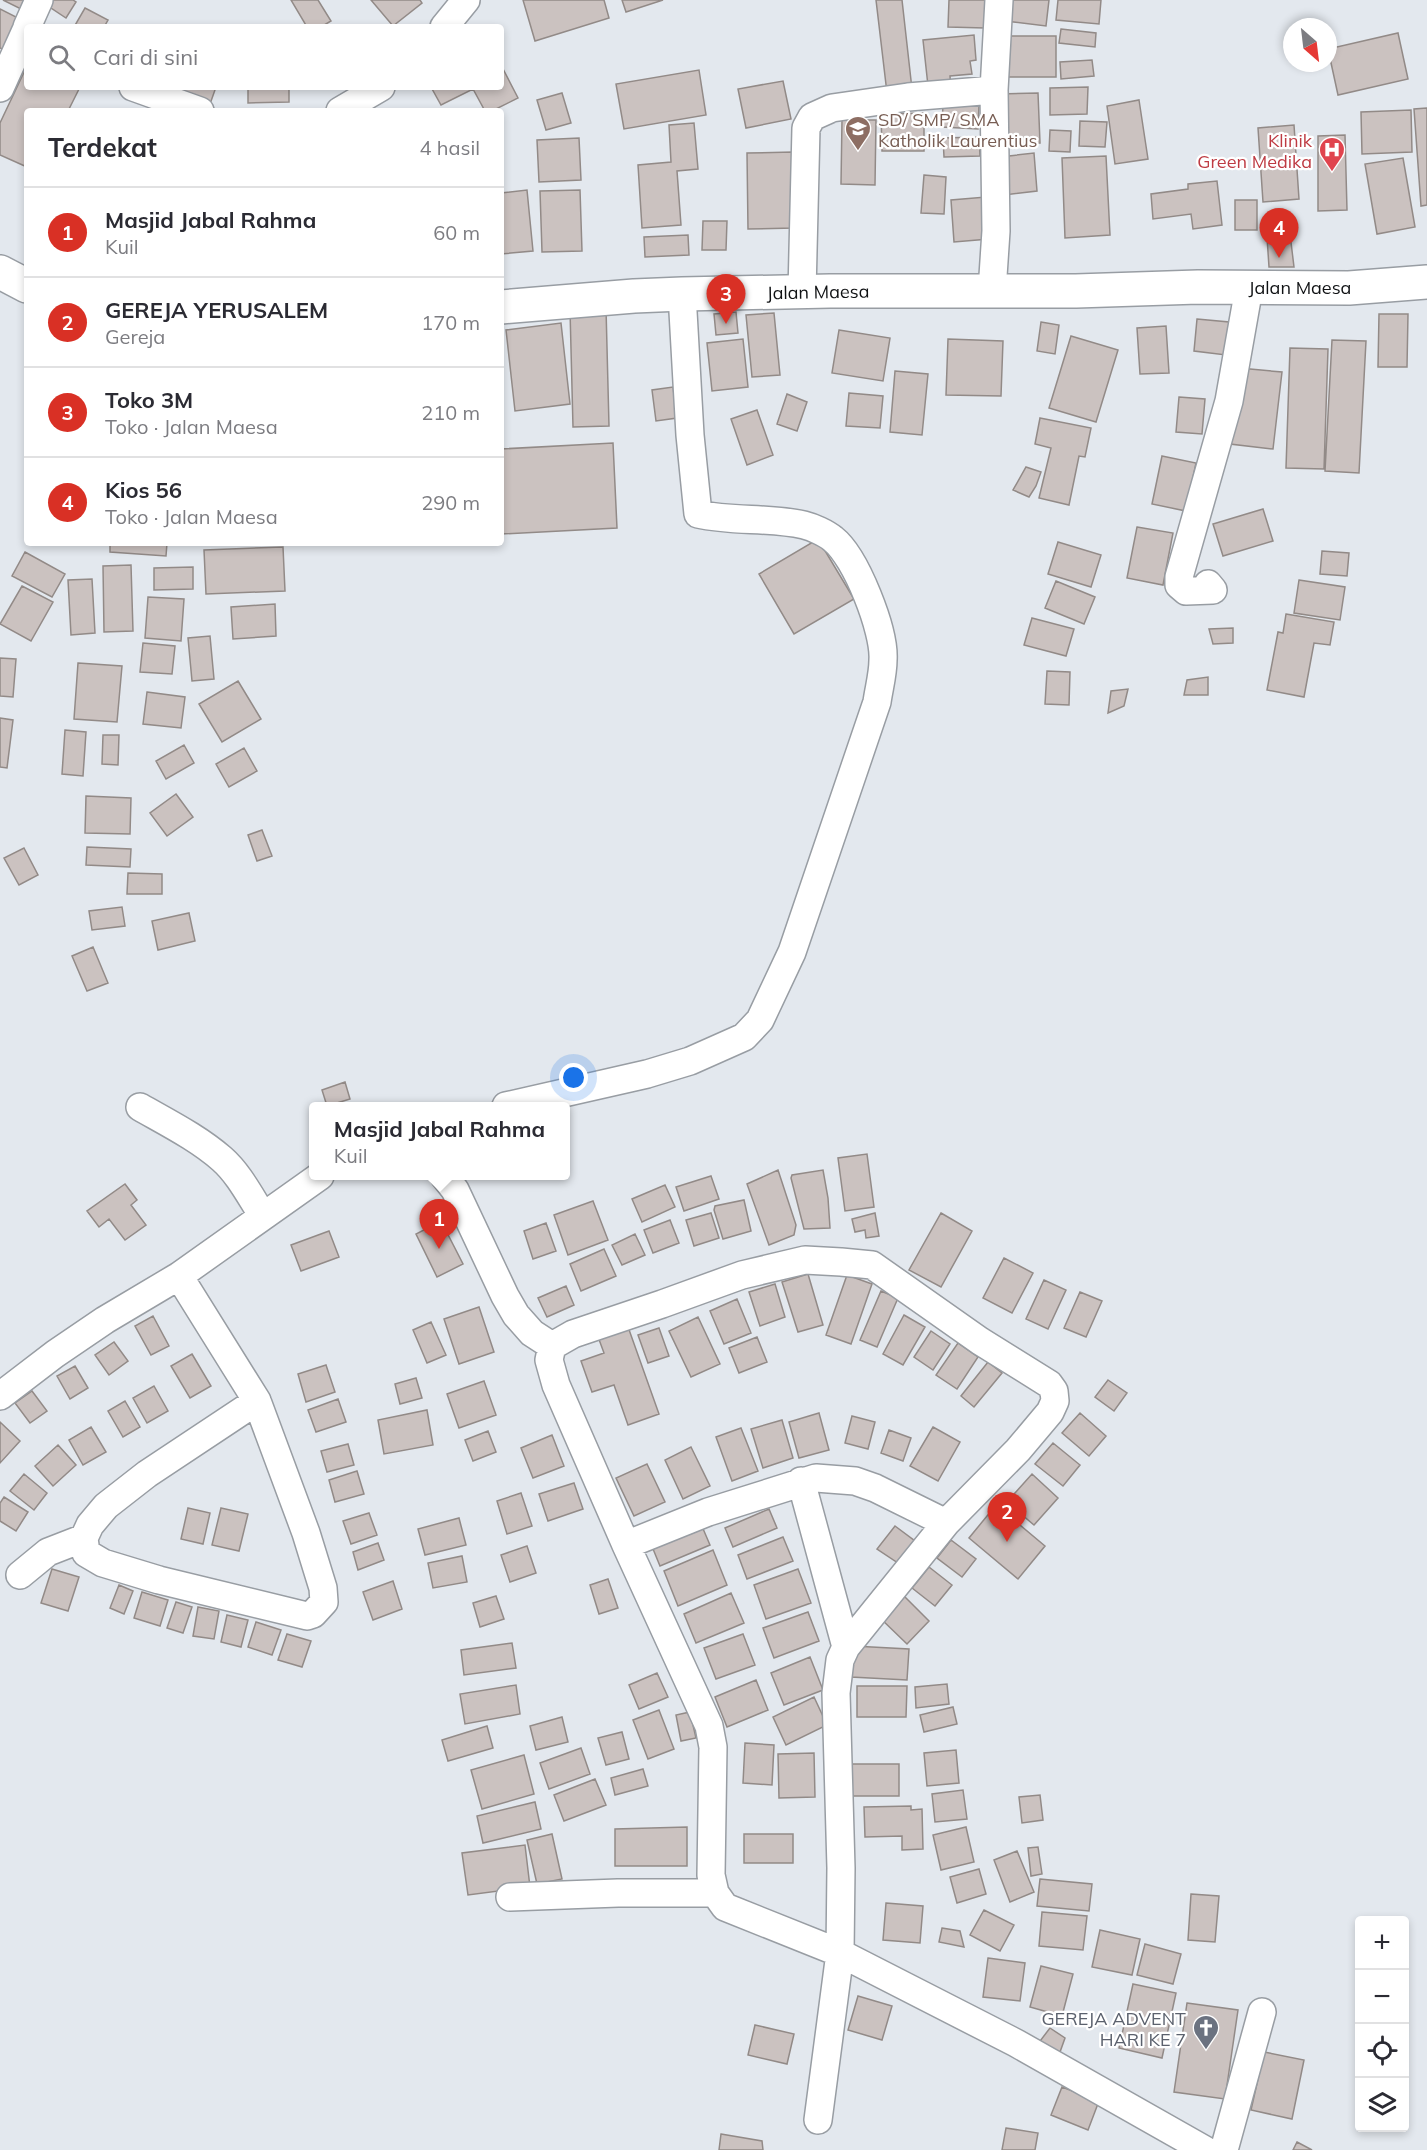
<!DOCTYPE html>
<html lang="id">
<meta charset="utf-8">
<style>
body{margin:0;font-family:Mulish,sans-serif;background:#f7f7f7;color:#2b2b33}
.controls{position:absolute;right:18px;bottom:18px;display:grid;overflow:hidden;border-radius:6px;box-shadow:0 3px 9px #0003}
.controls button{width:54px;height:54px;display:grid;place-items:center;padding:0;border:0;border-bottom:2px solid #e1e1e2;background:#fff;color:#2b2b33;font:30px sans-serif}
.compass{position:absolute;left:1283px;top:18px;width:54px;height:54px;border-radius:50%;background:#fff;box-shadow:0 3px 9px #0003;rotate:152deg}
.you{position:absolute;left:574px;top:1078px;width:21px;height:21px;margin:-15px;border:4px solid #fff;border-radius:50%;background:#1a73e8;box-shadow:0 0 0 9px #1a73e833}
.badge{display:grid;place-items:center;width:39px;height:39px;border-radius:50%;background:#d93025;color:#fff;font-size:20px;font-weight:700}
.pin{position:absolute;translate:-50% -50px;filter:drop-shadow(0 2px 3px #0008)}
.pin::after{content:'';position:absolute;top:32px;width:21px;height:18px;background:inherit;clip-path:polygon(0 0,100% 0,50% 100%)}
.popup{position:absolute;left:309px;top:1102px;width:261px;height:78px;box-sizing:border-box;display:grid;place-content:center;border-radius:6px;background:#fff;filter:drop-shadow(0 2px 4px #0005);font-size:20px;white-space:nowrap;color:#7c7c81}
.popup b{font-size:22px;color:#2b2b33}
.popup::after{content:'';position:absolute;left:50%;top:100%;margin-left:-12px;border:12px solid transparent;border-top-color:#fff}
.list{margin:0;padding:0;list-style:none}
h2{display:flex;justify-content:space-between;align-items:center;height:78px;margin:0;padding:0 24px;font-size:26px}
h2 small{font-size:20px;font-weight:400;color:#7c7c81}
.list li{display:grid;grid-template-columns:39px 1fr auto;gap:18px;align-items:center;box-sizing:border-box;height:90px;padding:0 24px;border-top:2px solid #e1e1e2}
.list b{display:block;font-size:22px;white-space:nowrap}
.list p{margin:0;font-size:20px;white-space:nowrap;color:#7c7c81}
.list em{font-size:20px;font-style:normal;color:#7c7c81}
.icon{flex:none;width:33px;height:33px;fill:none;stroke:currentColor;stroke-width:2;stroke-linecap:round;stroke-linejoin:round}
.map{position:relative;flex:none;width:1427px;height:2150px;overflow:hidden}
.search{position:absolute;background:#fff;box-shadow:0 3px 9px #0003;left:24px;top:24px;width:480px;height:66px;display:flex;align-items:center;gap:15px;box-sizing:border-box;padding:0 21px;border-radius:6px;color:#7c7c81;font-size:22px}
.panel{position:absolute;background:#fff;box-shadow:0 3px 9px #0003;left:24px;top:108px;width:480px;height:438px;border-radius:6px}
.map>svg:first-child{display:block}
.building{fill:#cbc2c0;stroke:#928a87;stroke-width:1.5}
.lines{fill:none;stroke-linecap:round;stroke-linejoin:round}
.minor-casing{stroke:#989da3;stroke-width:30}
.tertiary-casing{stroke:#989da3;stroke-width:36}
.minor{stroke:#fff;stroke-width:27}
.tertiary{stroke:#fff;stroke-width:33}
.labels{text-anchor:middle;dominant-baseline:central;stroke-width:4.5;stroke-linejoin:round;paint-order:stroke}
.education-label{font-size:18px;fill:#785e54;stroke:#fff;text-anchor:start}
.health-label{font-size:18px;fill:#be3a42;stroke:#fff;text-anchor:end}
.street-label{font-size:18px;fill:#0f1113;stroke:#fff}
.worship-label{font-size:18px;fill:#5b616d;stroke:#fff;text-anchor:end}
</style>
<div class="map">
<svg width="1427" height="2150" viewBox="0 0 1427 2150">
<rect width="100%" height="100%" fill="#e3e8ee"/>
<path class="building" d="M3,0h27l-5,11z
M52,0h21l3,2 -10,16 -18,-12z
M291,0h27l13,21 -10,6h-14z
M371,0h49l2,3 -29,23z
M523,0h81l5,18 -74,23z
M622,0h41l-37,12z
M876,0h26l10,89 -25,4z
M949,0h37l-1,28 -37,-1z
M1008,0h41l-3,26 -41,-5z
M1058,0h43l-2,24 -43,-4z
M85,8l23,12 -4,7h-30z
M0,9l22,11 -15,31 -7,-3z
M1061,29l35,4 -1,14 -36,-4z
M1398,33l10,46 -70,16 -10,-46z
M974,35l2,25 -6,1 2,13 -22,2 1,16 -22,3 -6,-55z
M1007,36h49v41h-49z
M1092,60l2,16 -33,3 -1,-17z
M501,65l17,33 -26,13h-7l-12,-22 -32,16 -10,-18h70z
M27,66v21h53l-12,24h-41v56l-27,-12v-32z
M699,70l7,45 -82,14 -8,-45z
M783,81l8,38 -45,9 -8,-39z
M179,87h37l-6,17 -33,-12z
M248,87h41v15l-41,1z
M1088,87l-1,27 -37,1v-27z
M562,93l9,30 -25,7 -9,-30z
M1038,93l2,50 -39,1 -2,-50z
M1139,100l9,59 -33,5 -8,-58z
M943,104l36,1 -1,24 -36,-2z
M1427,108v97l-6,1 -7,-97z
M1411,110l1,42 -50,2 -1,-42z
M924,113v38h-42l-1,-37z
M842,120h34l-1,65 -34,-1z
M1080,121l27,1 -2,25 -26,-1z
M694,123l4,46 -21,2 4,54 -39,3 -4,-63 33,-3 -2,-37z
M1294,125l5,74 -36,3 -5,-74z
M1050,130l21,1 -1,21 -21,-1z
M1345,135l2,75 -29,1v-75z
M979,137l1,19 -36,1 -1,-19z
M579,138l2,42 -42,2 -2,-42z
M793,152l1,76 -46,1 -1,-76z
M1034,153l3,38 -33,4 -4,-38z
M1106,156l4,79 -45,3 -3,-80z
M1403,158l12,69 -38,7 -12,-70z
M924,175l22,2 -2,37 -23,-1z
M1217,181l5,44 -29,4 -2,-15 -38,5 -2,-25 37,-5v-5z
M527,190l6,61 -32,3v-61z
M580,190l2,61 -40,1 -2,-61z
M986,197l3,42 -35,3 -3,-42z
M1235,200h22v30h-22z
M703,221h24l-1,29h-24z
M1290,234l4,33h-25l-2,-30z
M688,235l1,20 -44,2 -1,-20z
M606,308l3,118 -36,1 -3,-117z
M736,312l2,21 -22,2 -2,-21z
M774,313l6,62 -28,2 -6,-62z
M1379,314h29l-1,53h-29z
M1197,319l32,3 -3,33 -32,-4z
M1041,322l18,3 -4,29 -18,-3z
M561,323l9,81 -55,7 -9,-81z
M1166,326l3,47 -29,1 -3,-46z
M839,330l51,8 -7,43 -51,-8z
M1071,336l47,14 -22,72 -47,-14z
M743,339l5,48 -36,4 -5,-48z
M948,339l55,2 -2,55 -55,-1z
M1332,340l34,1 -7,132 -34,-2z
M1290,348l38,1 -4,120 -38,-1z
M1239,368l43,4 -9,77 -43,-5z
M895,371l33,3 -6,61 -32,-3z
M673,387l4,31 -21,3 -4,-31z
M849,393l34,3 -3,32 -34,-2z
M787,394l20,8 -10,29 -20,-7z
M1179,397l26,2 -3,35 -26,-2z
M757,410l16,45 -26,10 -16,-46z
M1040,418l51,10 -6,29 -6,-1 -10,49 -30,-7 12,-50 -16,-4z
M613,443l4,85 -116,6v-85z
M1162,456l34,7 -10,48 -34,-7z
M1026,467l15,5 -5,14 -7,11 -16,-7z
M1263,509l10,32 -50,15 -10,-32z
M1137,527l36,6 -10,52 -36,-7z
M818,539l36,60 -60,35 -35,-60z
M1058,542l43,13 -10,32 -43,-13z
M110,543h57l-1,13 -56,-4z
M283,547l2,44 -79,3 -2,-44z
M1322,551l27,2 -2,23 -27,-2z
M25,552l40,22 -13,23 -40,-21z
M131,565l2,66 -29,1 -1,-66z
M193,567v22l-39,1v-22z
M92,579l3,54 -24,2 -3,-55z
M1299,580l46,7 -5,33 -46,-7z
M1056,581l39,16 -11,27 -39,-16z
M22,586l31,16 -22,39 -31,-17z
M148,597l36,2 -3,42 -36,-3z
M275,604l1,32 -43,3 -2,-32z
M1286,614l48,8 -4,23 -16,-2 -10,54 -37,-7 11,-58 5,1z
M1032,618l42,11 -8,27 -42,-11z
M1233,628v15l-20,1 -4,-15z
M210,636l4,43 -22,2 -4,-43z
M143,643l32,3 -3,28 -32,-2z
M0,658l16,1 -3,38 -13,-1z
M78,663l44,3 -5,56 -43,-3z
M1047,671l23,1 -1,33 -24,-1z
M1208,677v18h-24l3,-15z
M238,681l23,38 -39,23 -23,-38z
M1128,689l-4,17 -16,7 3,-22z
M147,692l38,5 -4,31 -38,-4z
M0,718l13,2 -6,48 -7,-1z
M65,730l21,2 -3,44 -21,-2z
M103,735h16l-1,30 -16,-1z
M184,745l10,18 -28,16 -10,-18z
M244,748l13,23 -28,16 -13,-23z
M176,794l17,23 -26,19 -17,-23z
M86,796l45,2 -1,36 -45,-1z
M262,830l10,26 -15,5 -9,-26z
M87,847l44,2 -1,18 -44,-2z
M24,848l14,27 -19,10 -15,-27z
M128,873l34,1v20h-35z
M122,907l3,19 -33,4 -3,-19z
M189,913l6,28 -37,9 -6,-29z
M93,947l15,36 -21,8 -15,-35z
M345,1082l5,17 -23,7 -5,-16z
M867,1154l7,53 -29,4 -7,-53z
M778,1170l18,55 -2,10 -25,10 -22,-61z
M823,1170l5,28 2,30 -26,1 -13,-51 1,-3z
M711,1176l8,23 -35,12 -8,-24z
M125,1184l12,16 -6,5 15,20 -21,15 -16,-21 -10,8 -12,-16z
M665,1185l10,22 -33,15 -10,-23z
M744,1200l7,31 -28,8 -9,-29 1,-4z
M593,1201l15,39 -40,15 -14,-40z
M711,1213l8,25 -25,8 -8,-26z
M875,1213l4,23 -13,2 -1,-8 -10,2 -3,-13z
M941,1213l31,18 -31,56 -32,-17z
M670,1220l9,23 -26,10 -9,-23z
M441,1221l22,43 -26,13 -21,-43z
M546,1223l10,28 -23,8 -9,-28z
M329,1231l10,26 -38,14 -10,-26z
M635,1234l10,21 -23,10 -10,-20z
M604,1249l12,27 -35,15 -11,-27z
M1004,1258l29,15 -21,40 -29,-15z
M808,1274l15,51 -25,7 -16,-50z
M847,1275l25,9 -21,60 -25,-9z
M1044,1280l22,10 -18,39 -22,-10z
M775,1284l10,33 -25,9 -11,-34z
M566,1286l8,19 -27,12 -9,-19z
M881,1291l17,7 -21,49 -17,-7z
M1080,1292l22,9 -16,36 -22,-9z
M737,1299l14,34 -27,11 -14,-33z
M479,1307l15,45 -35,12 -15,-45z
M904,1315l21,12 -22,38 -20,-11z
M153,1316l16,30 -18,9 -16,-29z
M698,1317l22,47 -29,13 -22,-46z
M431,1322l15,33 -19,8 -14,-33z
M627,1324l32,90 -31,11 -14,-40 -22,7 -11,-31 23,-8 -7,-19z
M659,1328l10,28 -21,7 -10,-28z
M931,1331l19,13 -17,26 -19,-13z
M757,1337l10,25 -28,11 -10,-25z
M114,1342l14,19 -19,14 -14,-20z
M958,1343l20,14 -21,32 -21,-14z
M192,1354l19,32 -21,12 -19,-32z
M988,1362l14,11 -28,34 -13,-11z
M326,1365l9,27 -29,10 -8,-28z
M75,1366l13,22 -18,11 -13,-23z
M416,1378l6,20 -22,6 -5,-20z
M1108,1380l19,13 -13,18 -19,-14z
M484,1381l12,34 -37,13 -12,-34z
M154,1386l14,25 -21,12 -14,-25z
M32,1391l15,20 -17,12 -15,-20z
M338,1399l8,23 -30,10 -8,-22z
M125,1401l15,26 -17,10 -15,-26z
M427,1410l6,35 -49,9 -6,-34z
M819,1413l10,37 -30,8 -10,-36z
M1080,1413l26,23 -17,20 -27,-23z
M852,1416l23,6 -7,27 -23,-6z
M782,1420l11,38 -30,10 -12,-39z
M0,1422l20,19 -20,22z
M91,1427l15,25 -23,13 -14,-25z
M933,1427l27,15 -22,39 -28,-15z
M741,1428l17,43 -26,10 -16,-44z
M889,1430l22,8 -8,23 -22,-8z
M488,1431l8,21 -23,9 -8,-21z
M552,1435l12,31 -31,12 -12,-30z
M1053,1443l27,22 -17,21 -28,-22z
M348,1444l6,21 -27,7 -6,-21z
M58,1445l18,20 -23,21 -18,-20z
M691,1447l19,39 -27,13 -18,-39z
M647,1464l18,38 -31,14 -18,-38z
M357,1471l7,23 -29,8 -6,-22z
M24,1474l23,19 -13,17 -24,-19z
M1032,1474l26,24 -24,27 -27,-23z
M574,1483l9,26 -35,12 -9,-27z
M521,1493l11,33 -25,8 -10,-33z
M4,1497l24,15 -12,19 -16,-10v-18z
M996,1505l49,41 -27,33 -49,-41z
M188,1508l22,5 -7,31 -22,-5z
M221,1508l27,6 -9,37 -27,-6z
M769,1509l8,19 -44,19 -8,-19z
M369,1513l8,22 -26,9 -8,-23z
M459,1518l7,27 -41,10 -7,-26z
M701,1524l9,21 -50,21 -9,-22z
M895,1526l20,15 -17,22 -21,-14z
M783,1537l10,24 -46,18 -9,-24z
M951,1540l25,19 -14,18 -25,-19z
M378,1543l6,17 -26,10 -5,-18z
M527,1546l9,27 -26,9 -9,-27z
M713,1550l14,35 -49,21 -14,-35z
M462,1556l5,26 -34,6 -5,-25z
M929,1567l23,18 -17,21 -23,-18z
M52,1569l27,8 -11,34 -27,-8z
M798,1569l13,34 -45,16 -12,-34z
M608,1579l10,29 -19,6 -9,-29z
M393,1581l9,28 -29,11 -10,-28z
M119,1585l14,6 -9,23 -14,-6z
M142,1592l26,8 -8,26 -26,-8z
M900,1592l29,29 -22,23 -30,-29z
M731,1593l13,30 -48,20 -12,-29z
M496,1596l8,23 -24,8 -7,-24z
M176,1602l16,5 -9,26 -16,-5z
M198,1607l21,4 -5,28 -21,-3z
M808,1612l11,29 -45,17 -11,-30z
M227,1615l21,5 -7,27 -20,-5z
M256,1622l25,8 -9,25 -24,-8z
M287,1634l24,7 -9,26 -24,-7z
M743,1634l12,31 -39,14 -12,-31z
M512,1643l4,25 -52,7 -3,-25z
M853,1646l56,3 -2,31 -56,-3z
M810,1657l13,33 -39,15 -13,-32z
M657,1673l11,24 -29,12 -10,-24z
M756,1680l12,30 -41,17 -12,-30z
M947,1684l2,20 -33,4 -1,-21z
M516,1685l4,29 -55,10 -5,-30z
M857,1686h50l-1,31h-49z
M814,1697l13,28 -41,20 -13,-28z
M953,1707l4,17 -33,8 -4,-17z
M659,1710l15,39 -26,10 -15,-39z
M690,1712l6,26 -15,3 -5,-26z
M562,1717l6,25 -32,8 -6,-24z
M487,1726l6,22 -45,13 -6,-21z
M622,1732l7,27 -23,6 -8,-27z
M745,1743l29,2 -2,40 -29,-2z
M581,1748l9,26 -41,15 -9,-26z
M956,1750l3,33 -32,3 -3,-33z
M814,1753l1,44 -36,1 -1,-44z
M524,1755l10,39 -52,15 -11,-39z
M849,1764h50v32h-50z
M643,1769l5,17 -33,9 -4,-17z
M595,1779l11,26 -42,16 -10,-26z
M963,1790l4,29 -32,3 -3,-28z
M1040,1795l3,25 -21,3 -3,-26z
M535,1802l6,27 -58,14 -6,-27z
M911,1806v4l11,-1 1,40 -21,1v-14l-37,1 -1,-30z
M687,1827v39h-72v-37z
M966,1827l8,35 -33,8 -8,-35z
M552,1834l10,45 -25,5 -10,-44z
M744,1834h49v29h-49z
M525,1845l5,42 -62,8 -6,-42z
M1038,1847l4,27 -11,2 -3,-28z
M1017,1851l17,41 -24,10 -16,-42z
M979,1869l7,25 -29,9 -7,-26z
M1040,1879l52,5 -3,27 -52,-5z
M1191,1894l28,2 -4,46 -27,-2z
M886,1903l37,3 -3,37 -37,-3z
M984,1910l30,15 -14,26 -30,-16z
M1042,1912l45,4 -4,34 -44,-4z
M942,1928l18,3 4,16 -25,-5z
M1100,1930l40,9 -8,36 -40,-8z
M1145,1944l36,10 -8,30 -36,-9z
M988,1958l37,5 -5,38 -37,-4z
M1041,1966l32,8 -11,42 -32,-9z
M1133,1984l43,9 -14,65 -43,-10z
M858,1996l34,10 -10,34 -34,-10z
M1187,2003l51,7 -13,89 -51,-7z
M755,2025l39,9 -7,30 -39,-9z
M1050,2028l15,10 -5,14 -23,-7z
M1264,2052l40,8 -12,59 -41,-9z
M1062,2087l37,14 -11,29 -37,-15z
M1006,2128l32,5 -3,17h-33z
M721,2134l41,7 1,9h-44z
M1297,2142l15,8h-19z"/>
<g class="lines">
<defs>
<path id="minor" d="M27,27l12,-27
M444,27l22,-27
M133,87l67,24
M0,88l27,-60
M340,111l41,-24
M992,291l4,-60 -2,-141 5,-90
M802,292l4,-164 6,-11 20,-9 76,-11 86,-7
M1208,584l5,6 -27,1 -7,-6v-8l50,-176 20,-113
M506,1106l141,-32 43,-13 54,-24 16,-17 32,-68 85,-250c2,-14 6,-28 6,-42 2,-29 -27,-103 -50,-121 -7,-6 -21,-12 -29,-14 -35,-8 -71,-3 -106,-11l-8,-79 -8,-141
M140,1107c28,16 58,31 82,52 17,15 28,37 41,57
M444,1176l11,14 50,106 11,19 16,18 20,13
M179,1276l78,125 49,132 17,55 1,14 -11,12 -6,2 -148,-36 -56,-17 -17,-10 -2,-15 6,-13 16,-19 41,-32 110,-73
M0,1396l55,-42 50,-34 74,-44 141,-100
M801,1481l45,166 -6,13 -4,33 5,175 -1,85 -22,167
M946,1523l-71,-35 -20,-7 -39,-3 -108,34 -82,33 83,181 4,21 -2,128 4,18 10,14 115,46 176,90 189,107
M626,1545l-70,-160 -7,-25 3,-14 21,-12 89,-30 80,-29 63,-15 36,2 31,3 108,76 69,43 5,7 1,10 -5,11 -32,38 -72,73 -100,124
M20,1575l28,-23 36,-14
M510,1897l108,-4h97
M1224,2150l38,-138"/>
<path id="tertiary" d="M0,272l27,14
M501,307l133,-11 48,-2 148,-3h246l122,-4 151,1 78,-6"/>
</defs>
<use href="#minor" class="minor-casing"/>
<use href="#tertiary" class="tertiary-casing"/>
<use href="#minor" class="minor"/>
<use href="#tertiary" class="tertiary"/>
</g>
<defs>
<symbol id="school-pin" viewBox="-11 -11 22 30"><path d="M0 17L-7.5 6A9.5 9.5 0 1 1 7.5 6Z" fill="#8d6e63" stroke="#fff"/><path d="M0-5L7-2L0 1L-7-2ZM-4 1L0 2.5L4 1V4Q0 6-4 4Z" fill="#fff"/></symbol>
<symbol id="hospital-pin" viewBox="-11 -11 22 30"><path d="M0 17L-7.5 6A9.5 9.5 0 1 1 7.5 6Z" fill="#e0444e" stroke="#fff"/><path d="M-5-5h3v3.5h4V-5h3V5h-3V1.5h-4V5h-3Z" fill="#fff"/></symbol>
<symbol id="church-pin" viewBox="-11 -11 22 30"><path d="M0 17L-7.5 6A9.5 9.5 0 1 1 7.5 6Z" fill="#6b7280" stroke="#fff"/><path d="M-1.2-6h2.4v3.5h3.3v2.4h-3.3V6h-2.4V-.1h-3.3v-2.4h3.3Z" fill="#fff"/></symbol>
</defs>
<g fill-rule="evenodd">
<use href="#school-pin" x="843" y="114" width="30" height="40"/>
<use href="#hospital-pin" x="1317" y="135" width="30" height="40"/>
<use href="#church-pin" x="1191" y="2013" width="30" height="40"/>
</g>
<g class="labels">
<g class="education-label">
<text x="878" y="119">SD/ SMP/ SMA<tspan x="878" dy="21">Katholik Laurentius</tspan></text>
</g>
<g class="health-label">
<text x="1312" y="140">Klinik<tspan x="1312" dy="21">Green Medika</tspan></text>
</g>
<g class="street-label">
<text x="1300" y="287">Jalan Maesa</text>
<text transform="translate(818 292) rotate(-1)">Jalan Maesa</text>
</g>
<g class="worship-label">
<text x="1186" y="2018">GEREJA ADVENT<tspan x="1186" dy="21">HARI KE 7</tspan></text>
</g>
</g>
</svg>
<div class="controls">
<button>+</button>
<button>−</button>
<button><svg class="icon" aria-label="locate" viewBox="0 0 24 24"><circle cx="12" cy="12" r="6"/><path d="M12 2v4M12 18v4M2 12h4M18 12h4"/></svg></button>
<button><svg class="icon" aria-label="layers" viewBox="0 0 24 24"><path d="M12 4l9 5-9 5-9-5zM3 14l9 5 9-5"/></svg></button>
</div>
<svg class="compass" viewBox="-18 -18 36 36"><path d="M0-13l5 13h-10z" fill="#e53935"/><path d="M0 13l5-13h-10z" fill="#7c7c81"/></svg>
<div class="you"></div>
<div class="pin badge" style="left:439px;top:1249px">1</div>
<div class="popup"><b>Masjid Jabal Rahma</b>Kuil</div>
<div class="pin badge" style="left:1007px;top:1542px">2</div>
<div class="pin badge" style="left:726px;top:324px">3</div>
<div class="pin badge" style="left:1279px;top:258px">4</div>
<div class="search"><svg class="icon" aria-label="search" viewBox="0 0 24 24"><circle cx="10" cy="10" r="6"/><path d="M15 15l6 6"/></svg>Cari di sini</div>
<section class="panel">
<h2>Terdekat<small>4 hasil</small></h2>
<ul class="list">
<li><span class="badge">1</span><div><b>Masjid Jabal Rahma</b><p>Kuil</p></div><em>60 m</em></li>
<li><span class="badge">2</span><div><b>GEREJA YERUSALEM</b><p>Gereja</p></div><em>170 m</em></li>
<li><span class="badge">3</span><div><b>Toko 3M</b><p>Toko · Jalan Maesa</p></div><em>210 m</em></li>
<li><span class="badge">4</span><div><b>Kios 56</b><p>Toko · Jalan Maesa</p></div><em>290 m</em></li>
</ul>
</section>
</div>
